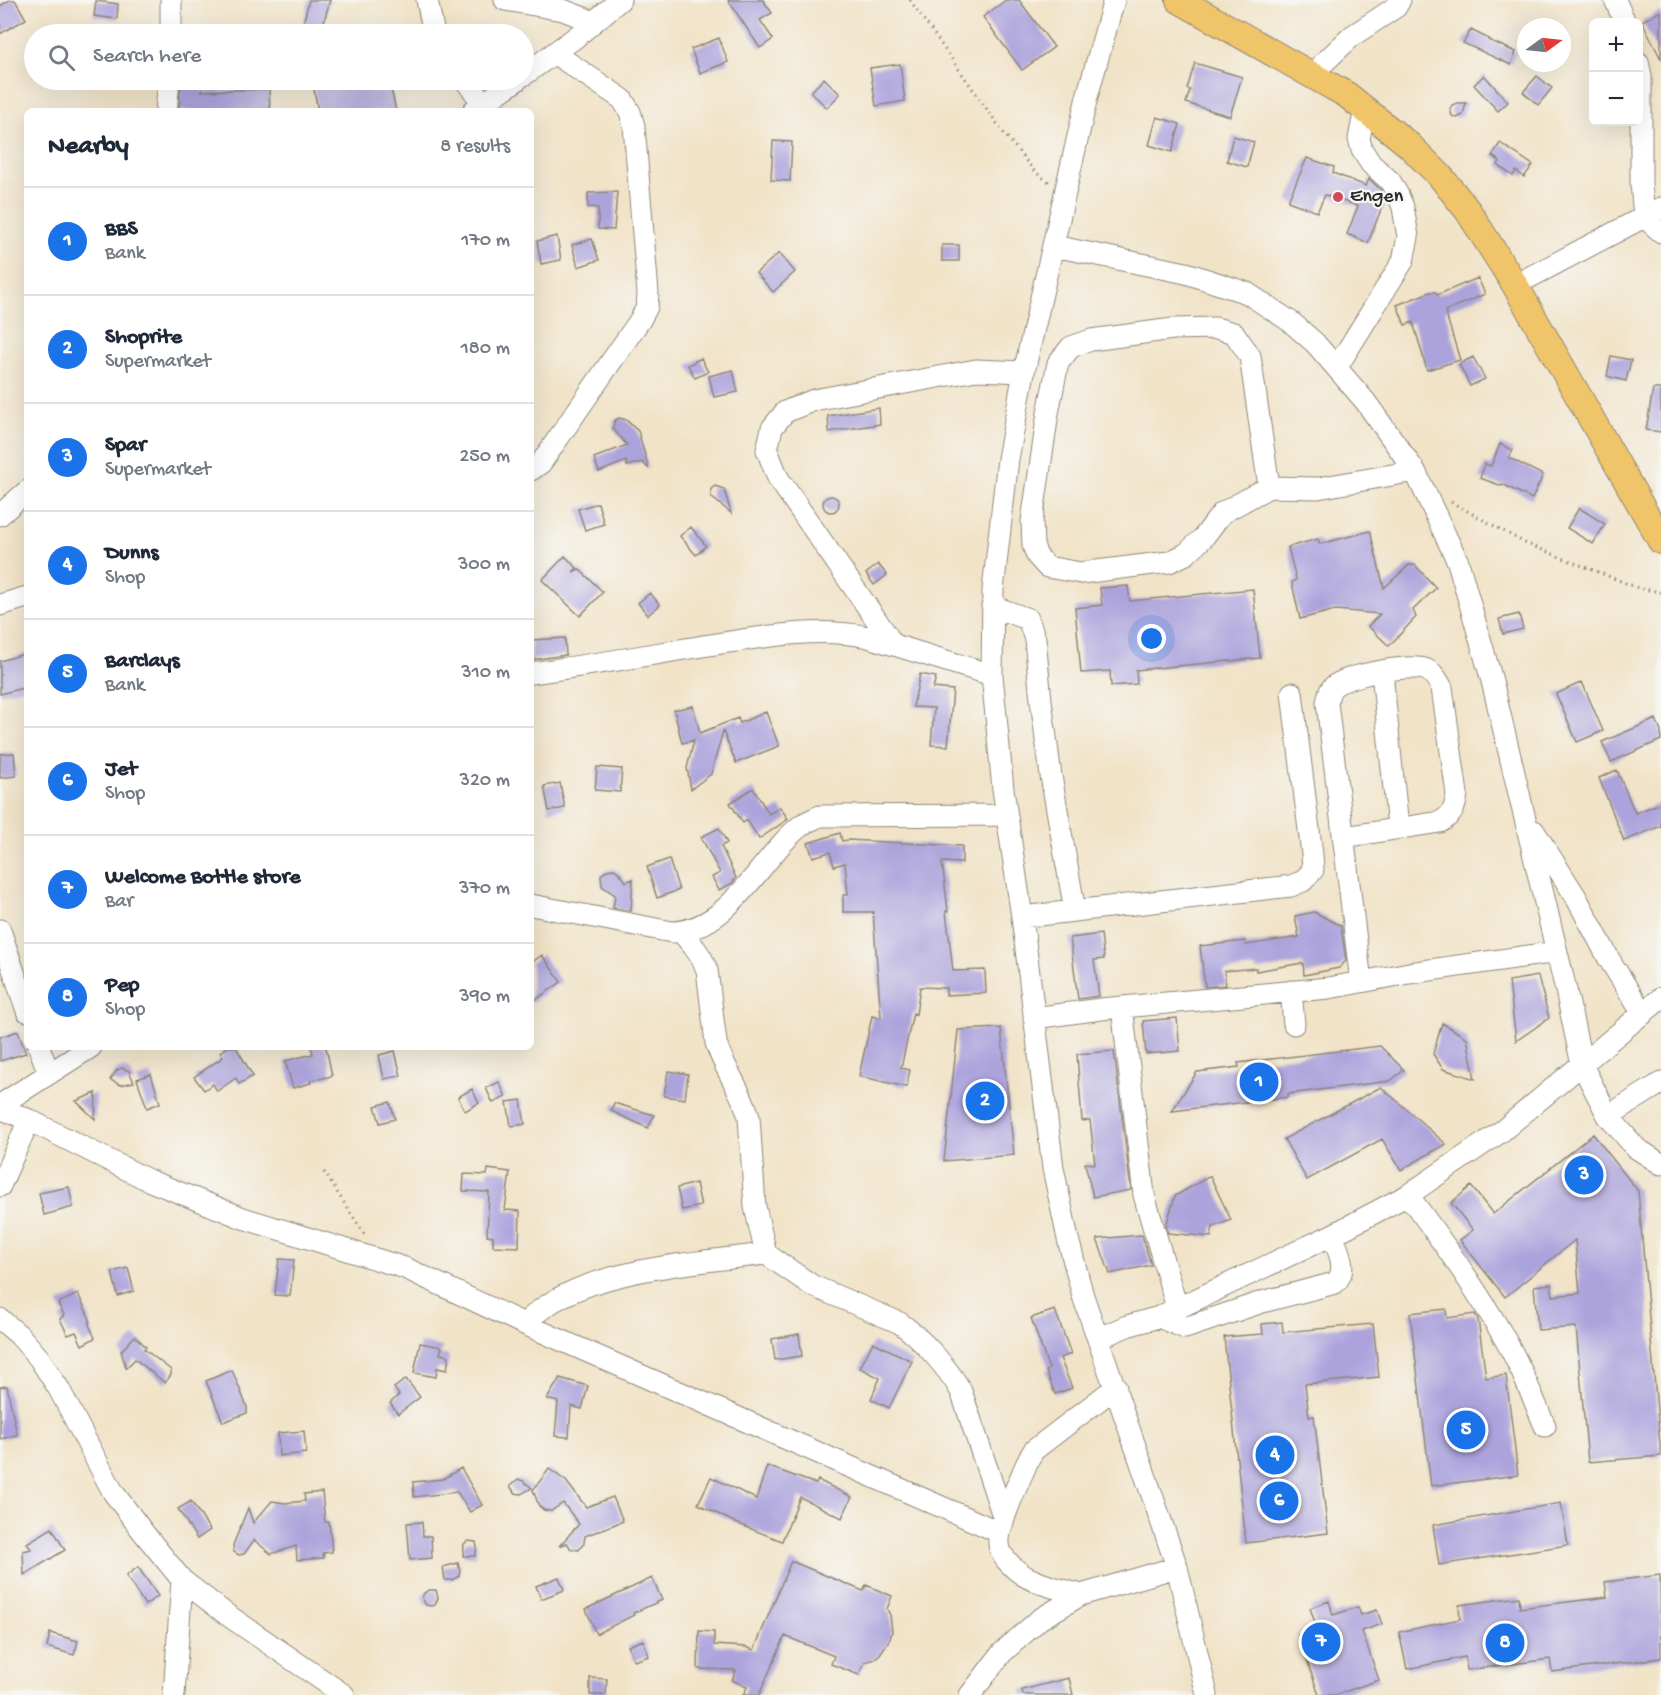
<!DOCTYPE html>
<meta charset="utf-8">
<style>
body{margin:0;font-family:"Gochi Hand",sans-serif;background:#f2f2f3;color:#1f2937}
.controls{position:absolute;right:18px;top:18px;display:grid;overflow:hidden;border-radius:9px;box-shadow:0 6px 24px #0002}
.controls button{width:54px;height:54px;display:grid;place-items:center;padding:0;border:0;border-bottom:2px solid #e0e1e3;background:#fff;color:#1f2937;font:30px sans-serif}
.compass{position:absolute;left:1517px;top:18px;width:54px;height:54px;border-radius:50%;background:#fff;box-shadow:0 6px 24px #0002;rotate:75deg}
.you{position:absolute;left:1152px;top:639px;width:21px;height:21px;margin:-15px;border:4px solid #fff;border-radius:50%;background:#1a73e8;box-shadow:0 0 0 9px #1a73e833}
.badge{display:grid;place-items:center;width:39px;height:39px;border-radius:50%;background:#1a73e8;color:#fff;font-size:20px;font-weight:700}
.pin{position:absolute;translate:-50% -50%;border:3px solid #fff;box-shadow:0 2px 6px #0006}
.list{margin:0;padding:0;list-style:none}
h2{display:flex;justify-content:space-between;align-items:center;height:78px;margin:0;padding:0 24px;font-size:26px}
h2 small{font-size:20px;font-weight:400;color:#747a83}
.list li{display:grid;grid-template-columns:39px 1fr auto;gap:18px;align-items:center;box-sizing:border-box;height:108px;padding:0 24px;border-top:2px solid #e0e1e3}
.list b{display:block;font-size:22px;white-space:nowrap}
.list p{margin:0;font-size:20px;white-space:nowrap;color:#747a83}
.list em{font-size:20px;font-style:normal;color:#747a83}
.icon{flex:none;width:33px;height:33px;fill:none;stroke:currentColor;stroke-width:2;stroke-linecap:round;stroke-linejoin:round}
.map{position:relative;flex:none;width:1661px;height:1695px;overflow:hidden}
.search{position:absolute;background:#fff;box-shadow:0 6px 24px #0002;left:24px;top:24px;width:510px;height:66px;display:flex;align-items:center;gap:15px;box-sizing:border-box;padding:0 21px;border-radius:33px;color:#747a83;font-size:22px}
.panel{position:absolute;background:#fff;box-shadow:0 6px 24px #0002;left:24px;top:108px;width:510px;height:942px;border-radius:9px}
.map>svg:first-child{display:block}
.building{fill:#aca3dc}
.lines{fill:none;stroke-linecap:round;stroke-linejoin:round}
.minor-casing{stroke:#8e8779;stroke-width:23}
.major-casing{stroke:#8e8779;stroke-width:28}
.path{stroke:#8e8779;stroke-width:3;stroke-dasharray:1.5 4.5;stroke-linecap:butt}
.minor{stroke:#fff;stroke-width:21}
.major{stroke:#f0c469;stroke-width:26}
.poi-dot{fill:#d1495b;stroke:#f6f6f2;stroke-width:2}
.labels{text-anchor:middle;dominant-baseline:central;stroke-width:4.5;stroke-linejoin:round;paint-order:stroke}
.poi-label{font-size:20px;fill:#2b2b2b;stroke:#f6f6f2;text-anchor:start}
</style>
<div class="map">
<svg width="1661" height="1695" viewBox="0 0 1661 1695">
<rect width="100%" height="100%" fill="#f6f6f2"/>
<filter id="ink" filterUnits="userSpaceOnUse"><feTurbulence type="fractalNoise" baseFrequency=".0167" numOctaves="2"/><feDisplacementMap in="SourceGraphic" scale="12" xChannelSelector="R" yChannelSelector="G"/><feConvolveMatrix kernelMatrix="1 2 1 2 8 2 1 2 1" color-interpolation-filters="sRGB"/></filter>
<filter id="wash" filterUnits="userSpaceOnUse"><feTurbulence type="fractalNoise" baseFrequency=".008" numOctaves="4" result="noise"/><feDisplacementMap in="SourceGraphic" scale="24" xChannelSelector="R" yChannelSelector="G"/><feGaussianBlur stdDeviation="1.35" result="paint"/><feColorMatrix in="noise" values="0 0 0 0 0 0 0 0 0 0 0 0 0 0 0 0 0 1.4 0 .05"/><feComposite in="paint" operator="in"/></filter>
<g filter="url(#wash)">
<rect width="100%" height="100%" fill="#f1e3c7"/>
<g id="blocks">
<path class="building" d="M10,0h5l11,19 -26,15v-28z
M309,0h21l-8,29 -19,-5z
M728,0h35l9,13 -12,7 13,19 -13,9z
M1006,0h13l35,47 -32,23 -39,-53z
M96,1l22,3 -1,15 -23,-3z
M1661,11v48l-19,-38z
M1471,30l18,9 -1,1 28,12 -5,13 -48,-22z
M719,38l9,24 -28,11 -9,-24z
M1195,63l47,14 -12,39 -44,-13 4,-13 -3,-1z
M900,64l5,37 -29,5 -6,-38z
M1484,75l24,27 -10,9 -24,-26z
M1537,76l15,12 -14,17 -15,-13z
M824,78l16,16 -13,14 -16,-16z
M181,80h22l-1,11 67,-2 1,22h-91z
M335,80h54l7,31h-78l-5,-27z
M1457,103h9l-3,12 -6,3 -5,-2 -2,-7 2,-4z
M1157,117l23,7 -8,28 -23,-7z
M1233,136l21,6 -7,25 -20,-6z
M773,141l19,1 -2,39 -19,-1z
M1500,143l33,22 -9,12 -8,-6 -3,5 -15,-11 2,-4 -8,-5z
M1307,158l27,9 -1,6 33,13 3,-7 11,10 5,10 -17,44 -21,-9 11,-28 -33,-11 -8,17 -29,-11z
M617,192l-3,38 -16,-1v-21l-10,-1v-14z
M557,236l4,24 -20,4 -4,-23z
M592,239l7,21 -21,7 -6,-22z
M942,245h17v16h-17z
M779,253l16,19 -22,20 -17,-19z
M1478,278l7,16 -40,17 15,49 -33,10 -14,-48 -8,3 -8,-20 33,-13h6l1,3z
M1611,356l20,4 -5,21 -19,-5z
M1473,357l12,22 -15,7 -11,-22z
M701,358l7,14 -13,6 -7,-13z
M733,370l5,22 -24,5 -5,-21z
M1653,389h8v43l-15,-2z
M879,408l1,16 -51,8 -1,-16z
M619,418l7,2 12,11 11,38 -7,-7 -15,4 -1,-5 -27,11 -5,-14 33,-13 -14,-16 1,-8z
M1500,444l13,6 -4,8 34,17 -11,24 -30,-15v2l-22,-8 5,-14 6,2z
M715,486l9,3 7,24 -20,-16v-8z
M823 504a8 8 0 1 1 16 0a8 8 0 1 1-16 0Z
M598,503l6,21 -19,6 -7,-21z
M1579,508l26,16 -12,20 -26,-16z
M691,527l15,19 -10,9 -16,-19z
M1370,531l14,57 25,-23h6l21,23 -23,22 3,7 -27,29 -21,-20 12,-12 -44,-4 -36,9 -8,-36 4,-4 -8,-32 30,-8 2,5z
M565,556l12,12 -4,4 6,-3 24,23 -23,24 -38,-36z
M878,564l9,11 -13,10 -8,-11z
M1128,586l2,15 123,-12 7,69 -124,12 1,14 -26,2 -1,-15 -29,2 -6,-65 27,-3 -2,-17z
M650,593l10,12 -12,10 -10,-12z
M1519,614l4,15 -20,5 -4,-15z
M565,638l1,17 -35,5v-20z
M27,653v34l-27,7v-33z
M920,674l16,3 -3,11 20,2 -5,56 -17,-1 3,-37 -21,-1z
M1582,682l21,49 -26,11 -21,-48z
M693,706l7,27 38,-15 2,5 26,-11 13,34 -43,17 -13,-32 -12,43 -20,15 -4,-21 7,-28 -12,3 -8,-33z
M1656,719l5,13v8l-50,22 -9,-20z
M14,753l2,23 -16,2v-24z
M597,767l25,2 -2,23 -25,-2z
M1617,770l18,43 26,-10v23l-37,15 -25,-63z
M560,783l5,25 -16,3 -5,-25z
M753,788l16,26 11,-7 8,12 -29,20 -12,-19 -4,3 -13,-20z
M719,828l8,15 -6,3 15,32 -5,6 -12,6 -7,-13 8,-4 -19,-36z
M840,833l2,8 6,-1 114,6v17l-20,-1 6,49h-2l7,60 32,-1 1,23 -40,2v-7l-26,-1 -4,27 -3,-1 -12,55 9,2 -4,17 -47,-11 13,-60 9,2 -8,-106h-30v-17h5l-3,-32 -11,3 -4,-14 -17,5 -5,-14z
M669,859l10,31 -22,8 -10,-31z
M614,869l6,4 6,9 7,-3 -2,32 -18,-3 2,-13 -13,-9 -1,-11 6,-5z
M1314,912l27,14 5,35 -7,7 -35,7 -1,-12 -47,8v-3l-32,3 2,14 -21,2 -5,-41 45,-5 1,4 53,-8 -4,-21z
M1101,934l3,25 -10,1 5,36 -21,3 -8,-61z
M542,955l19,27 -30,21v-40z
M1538,976l11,42 -33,23 -7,-60z
M1177,1018l3,33 -34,3 -3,-33z
M1442,1023l25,15 8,41 -32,-10 -10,-15z
M1001,1028l13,127 -70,6 14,-131z
M18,1031l8,22 -26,8v-24z
M1380,1046l24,24 -14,11 -102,13v3l-116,14 25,-39 42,-5 -1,-4z
M228,1047h8l17,29 -14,8 -3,-6 -19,13 -4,-7 -9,6 -10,-13 29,-20 -3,-5z
M311,1047h15l6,29 -22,5 1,2 -18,5 -8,-27 28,-7z
M395,1051l6,25 -17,3 -5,-24z
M1114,1051l17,139 -38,7 -8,-34 10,1 -5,-44 -8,1 -5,-67z
M122,1068l7,3 5,11 -13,3 -11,-5 7,-10z
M668,1071l20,3 -3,25 -21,-3z
M151,1074l9,29 -13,5 -10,-29z
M499,1082l7,15 -13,6 -7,-15z
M1381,1087l65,57 -45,26 -19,-31 -75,41 -23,-41z
M472,1089l7,14 -14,8 -7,-14z
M96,1093l-1,26 -19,-18z
M521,1100l4,24 -14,2 -4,-24z
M390,1102l5,17 -15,4 -5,-17z
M614,1103l40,12 -6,13 -37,-17z
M1593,1134l45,57 23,265 -73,6 -12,-135 -38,3 -4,-44 17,-2 2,12 27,-3 -5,-53 -70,57 -45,-57 13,-10 -22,-27 20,-17 22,28z
M488,1169l22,3 -5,38 15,1 -1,36 -26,-1v-10l-6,-1 2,-43 -26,-1 1,-17 23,1z
M1210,1176l21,44 -18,7 -2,10 -43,-4 -2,-7 9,-30z
M696,1183l5,23 -19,4 -5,-22z
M69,1187l4,20 -29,8 -5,-22z
M1142,1235l9,30 -41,9 -13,-35z
M279,1259l15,1 -4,36 -15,-1z
M128,1268l6,23 -16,5 -6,-24z
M78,1294l12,25 -1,6 6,13 -13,7 -6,-13 -8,3 -8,-16 4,-4 -6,-12z
M1446,1309l1,9 28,-4 3,5 8,59 20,-3 12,100 -87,11 -21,-173z
M1055,1310l16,44 -11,4 12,30 -17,6 -9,-23 3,-2 -18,-51z
M1282,1322l1,10 90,-8 6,53 -74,7 4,33 5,-1 14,117 -82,10 -22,-206 39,-3 -1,-10z
M799,1334l3,22 -27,4 -3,-21z
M135,1336l11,11 -2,2 27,21v5l-6,8 -30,-24 -9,9 -5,-17z
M873,1342l39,19 -23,47 -18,-9 9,-21 -20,-10z
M420,1343l22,4 -2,7 9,2 -2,14 -10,-2 -1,9 -22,-4z
M232,1370l15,37v6l-24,9 -17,-41z
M560,1378l28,8 -6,23 -11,-3 -2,31 -14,-1 3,-34 -11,-3z
M406,1379l14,18 -22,17 -8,-11 9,-8 -5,-7z
M7,1386l10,49 -17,4v-52z
M304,1431l2,22 -27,3 -1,-23z
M767,1466l49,18 2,-4 34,17 -10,21 -42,-21 -18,44 -46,-18 -38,-19 13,-27 45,22z
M461,1468l21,37 -12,7 -13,-20 -43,5 -1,-15 30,-3z
M549,1469l17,12 20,26 27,-10 10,24 -38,15 -1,7 -5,7 -8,-1 -4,-6 -8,3 20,-22 -16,-21 -12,8 -7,-1 -5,-4 -6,-16z
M518,1479l5,2 9,7 -11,6 -6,-1 -5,-7z
M322,1492l3,30h4l3,30 -9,1 1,5 -27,2 -1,-14 -25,8 -17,-14 -10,14 -5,1 -5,-3 -1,-7 15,-37 5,15 19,-22 13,2 20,-2 -1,-7z
M191,1501l19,29 -13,9 -19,-30z
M1561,1503l7,42 -129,20 -6,-40z
M422,1522l1,14h8l1,22 -22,2 -3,-37z
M52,1528l13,22 -41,25 -1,-24 8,-2 -4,-6z
M468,1541l8,1 1,6 -2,8h-12l1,-12z
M791,1561l72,30 3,-6 26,11 -5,13 3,6 2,16 -2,8 -10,15 -6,5 -9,3 -6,13 -28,-11 3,-8 -49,-20 -26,59h-16l4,-8 -15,-7 4,-10 -38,-1 1,-38 15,1v13l32,2 8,3z
M458,1563l2,8 -1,5 -7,4h-7l-2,-13z
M138,1567l20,29 -13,9 -19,-29z
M1660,1575l1,83 -109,14 -2,-13 -83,11 -2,-13 -58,12 -8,-37 61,-13 -1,-14 60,-8 1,11 87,-11 -2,-15z
M559,1577l5,13 -23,9 -5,-13z
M652,1578l10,22 -29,13 1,2 -38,19 -10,-25z
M429,1590h7l2,8 -3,7 -4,1 -5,-1 -4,-7 2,-5z
M1329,1601l4,14 25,-8 3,8 16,-5 5,14 -20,7 17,49 -44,15h-16l-21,-60 19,-7 -7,-20z
M50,1633l28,8 -4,14 -27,-8z
M643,1640l6,16 -15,5 -6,-15z
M590,1678l17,1 -1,16h-16z
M1069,1678l4,17h-50l-1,-5z"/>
</g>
</g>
<g filter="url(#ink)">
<use href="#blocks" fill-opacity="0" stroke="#8e8779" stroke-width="1.5"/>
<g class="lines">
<defs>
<path id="minor" d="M427,0l7,34
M505,0l58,10 31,12
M1114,0l-27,97 -63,275 -16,87 -15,131 -1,85 11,114 19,128 31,251 15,71 15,57 94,271 30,128
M1615,0l10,22
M171,34v-34
M1638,62l3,14v107l3,34 17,15
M1312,74l40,-38 44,-29 4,-7
M524,75l52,-38 44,-37
M465,80l18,23
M166,111l3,-31
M473,111l44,-31
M1054,246l132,27 61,20 44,29 24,21 50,58 50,70 43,91 34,119 74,309 16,75 26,51 28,32 25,16
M1515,285l146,-77
M1337,367l66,-106 5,-24 -5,-30 -5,-12 -8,-14 -19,-17 -9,-14 -3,-11 6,-30
M531,470l10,-7 99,-143 7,-13 1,-14 -14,-167 -4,-14 -8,-13 -68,-46
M1269,487l-19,-131 -16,-23 -18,-5 -43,1 -82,11 -20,7 -13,16 -10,50 -16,108 1,24 4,11 10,11 34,6 88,-11 17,-8 17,-16 19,-25 47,-26 49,1 97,-17
M0,515l27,-24
M0,605l27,-8
M992,606l36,13 7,20 6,61 10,76 24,135
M893,644l-115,-166 -11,-28 5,-22 13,-16 29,-12 162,-30 48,2
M1382,672l16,156
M531,673c64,-8 127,-20 191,-30 47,-7 98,-16 146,-6l124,38
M1534,831l42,66 33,62 34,55
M1344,837l96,-15c13,-7 15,-14 17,-28l-15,-106c-4,-7 -7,-14 -15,-18 -15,-7 -80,5 -93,16 -5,4 -6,10 -7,17l34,279
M531,905l141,27c60,-2 89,-77 131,-108 5,-3 11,-5 17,-8l187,-1
M1022,917l269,-31 12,-5 10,-11 -1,-16 -20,-161
M0,930l27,81
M681,932c11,12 20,22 26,38l9,73c8,26 26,48 33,74l6,90 11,47 47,32 87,37c22,16 48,45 61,68l43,128
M1291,991l3,33
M1122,1007l22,188 33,113
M1034,1018l67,-9 228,-21 80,-15 148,-21
M39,1047l10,27
M0,1105l91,-58
M0,1108l29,12 119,60 95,38 162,50 119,56 475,208
M1608,1116l53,-33
M0,1186l29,-66
M1408,1195c37,50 73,100 103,155 13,24 23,51 34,76
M1159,1317l26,11 77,-26 73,-19c14,-13 3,-33 -3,-48
M0,1319l19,16 20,23 20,31 54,103 30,40 39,48 44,34 118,81
M524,1324c7,-6 14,-13 22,-18 55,-38 155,-44 220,-52
M1099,1338l28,-12 32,-9 173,-82 76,-40 94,-64 159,-133
M1081,1595c-16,-5 -33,-8 -48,-15 -13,-5 -33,-21 -34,-36 -2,-19 22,-66 30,-86l5,-8 82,-63
M174,1695l8,-115
M970,1695l32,-42 38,-34 41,-24 96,-28"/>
<path id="major" d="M1179,0l168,95 62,50 32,32 27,34 47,74 146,256"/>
</defs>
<use href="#minor" class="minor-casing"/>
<use href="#major" class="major-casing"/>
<path class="path" d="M910,0l93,132 32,40 14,10
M1451,502l74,41 113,45 23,4
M324,1172l41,63"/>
<use href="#minor" class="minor"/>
<use href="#major" class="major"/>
</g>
</g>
<circle class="poi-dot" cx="1338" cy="197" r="6"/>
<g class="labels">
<g class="poi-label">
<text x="1350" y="197">Engen</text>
</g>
</g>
</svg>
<div class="controls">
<button>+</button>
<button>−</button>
</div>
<svg class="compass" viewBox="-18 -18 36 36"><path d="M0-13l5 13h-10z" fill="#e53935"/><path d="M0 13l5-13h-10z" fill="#747a83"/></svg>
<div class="you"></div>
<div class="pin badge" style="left:1259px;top:1082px">1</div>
<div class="pin badge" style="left:985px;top:1101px">2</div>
<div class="pin badge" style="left:1584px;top:1175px">3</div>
<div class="pin badge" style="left:1275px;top:1455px">4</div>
<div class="pin badge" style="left:1466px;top:1430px">5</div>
<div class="pin badge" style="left:1279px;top:1501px">6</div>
<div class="pin badge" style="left:1321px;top:1642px">7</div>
<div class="pin badge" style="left:1505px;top:1643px">8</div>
<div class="search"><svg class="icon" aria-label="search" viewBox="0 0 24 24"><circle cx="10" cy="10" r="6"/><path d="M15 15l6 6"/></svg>Search here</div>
<section class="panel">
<h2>Nearby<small>8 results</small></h2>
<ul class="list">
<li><span class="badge">1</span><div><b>BBS</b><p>Bank</p></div><em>170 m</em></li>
<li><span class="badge">2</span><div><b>Shoprite</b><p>Supermarket</p></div><em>180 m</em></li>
<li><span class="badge">3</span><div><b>Spar</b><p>Supermarket</p></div><em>250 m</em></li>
<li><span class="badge">4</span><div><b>Dunns</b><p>Shop</p></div><em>300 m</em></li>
<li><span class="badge">5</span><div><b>Barclays</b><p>Bank</p></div><em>310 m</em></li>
<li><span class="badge">6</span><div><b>Jet</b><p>Shop</p></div><em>320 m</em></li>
<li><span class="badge">7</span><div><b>Welcome Bottle store</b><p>Bar</p></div><em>370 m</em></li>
<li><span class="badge">8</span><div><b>Pep</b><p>Shop</p></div><em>390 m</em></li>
</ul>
</section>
</div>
